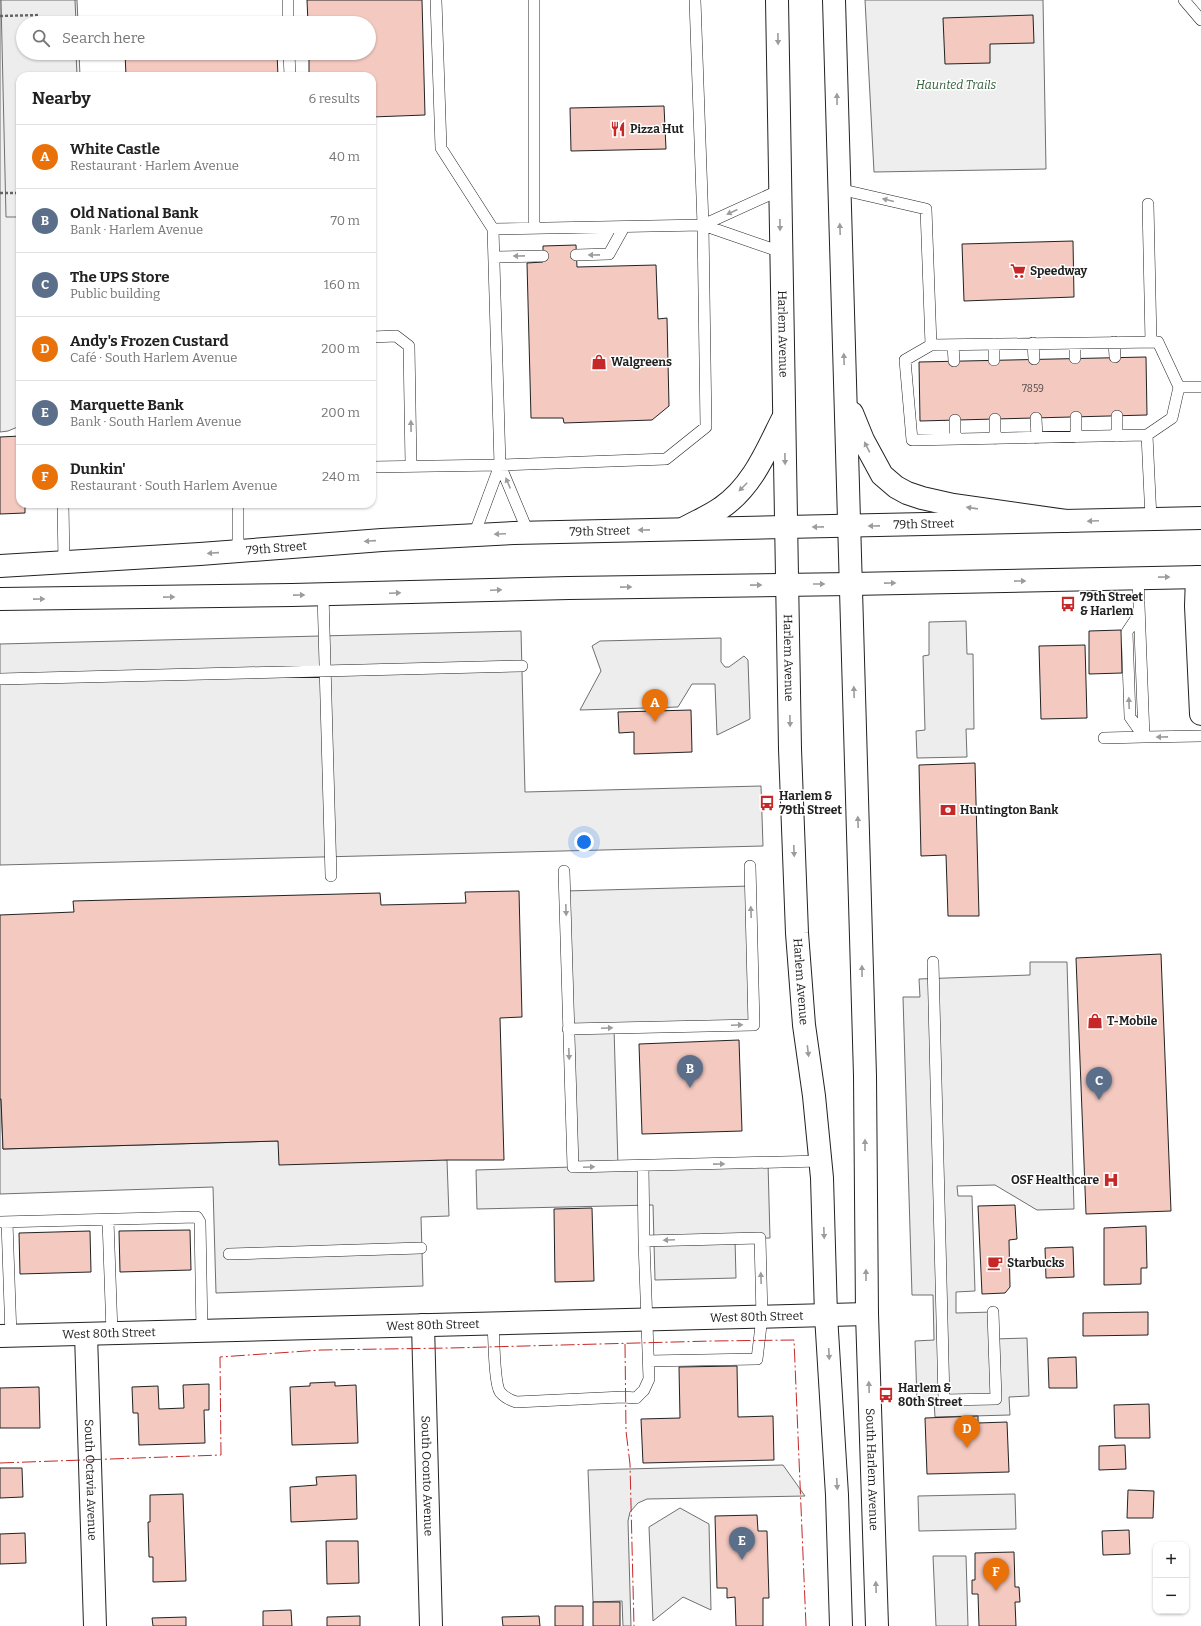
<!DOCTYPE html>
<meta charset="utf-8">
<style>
body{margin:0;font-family:Bitter,serif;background:#f2f2f2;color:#222}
.controls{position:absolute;right:12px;bottom:12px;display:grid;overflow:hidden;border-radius:8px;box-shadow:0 1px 3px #0004}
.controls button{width:36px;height:36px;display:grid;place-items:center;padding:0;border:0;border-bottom:1px solid #e0e0e0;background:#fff;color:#222;font:20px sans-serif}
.you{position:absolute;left:584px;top:842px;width:14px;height:14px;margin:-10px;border:3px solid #fff;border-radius:50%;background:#1a73e8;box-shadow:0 0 0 6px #1a73e833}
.badge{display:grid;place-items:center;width:26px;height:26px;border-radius:50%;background:#d93025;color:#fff;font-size:13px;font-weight:700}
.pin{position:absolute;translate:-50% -33px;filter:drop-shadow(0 1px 2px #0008)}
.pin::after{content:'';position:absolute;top:21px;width:14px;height:12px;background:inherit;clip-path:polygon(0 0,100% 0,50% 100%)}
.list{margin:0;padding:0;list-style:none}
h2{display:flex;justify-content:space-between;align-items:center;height:52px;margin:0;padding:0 16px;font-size:17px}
h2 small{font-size:13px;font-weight:400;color:#767676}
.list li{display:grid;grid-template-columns:26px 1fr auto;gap:12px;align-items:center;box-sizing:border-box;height:64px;padding:0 16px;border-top:1px solid #e0e0e0}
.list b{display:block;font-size:15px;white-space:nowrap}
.list p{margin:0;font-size:13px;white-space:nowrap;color:#767676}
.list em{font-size:13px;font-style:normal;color:#767676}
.icon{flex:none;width:22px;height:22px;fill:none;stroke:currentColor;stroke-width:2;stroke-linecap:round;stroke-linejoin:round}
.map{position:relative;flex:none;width:1201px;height:1626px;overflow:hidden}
.search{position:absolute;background:#fff;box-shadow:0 1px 3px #0004;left:16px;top:16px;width:360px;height:44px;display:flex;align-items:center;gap:10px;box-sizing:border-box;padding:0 14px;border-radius:22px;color:#767676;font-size:15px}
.panel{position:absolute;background:#fff;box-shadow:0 1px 3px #0004;left:16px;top:72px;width:360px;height:436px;border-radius:12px}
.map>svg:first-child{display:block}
.green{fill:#eee;stroke:#6f6f6f}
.parking{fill:#ededed;stroke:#6f6f6f}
.building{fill:#f3c9c0;stroke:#222}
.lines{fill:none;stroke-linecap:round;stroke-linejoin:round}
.service-casing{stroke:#222;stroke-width:12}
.minor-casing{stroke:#222;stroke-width:24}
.secondary-casing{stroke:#222;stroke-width:24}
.primary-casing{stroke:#222;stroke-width:24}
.path{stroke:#646464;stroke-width:2.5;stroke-dasharray:3 2;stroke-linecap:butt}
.service{stroke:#fff;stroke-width:11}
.minor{stroke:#fff;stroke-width:22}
.secondary{stroke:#fff;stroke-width:22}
.primary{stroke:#fff;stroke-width:22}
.power{stroke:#c62828;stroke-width:1;stroke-dasharray:14 3 2 3;stroke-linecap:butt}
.oneway{fill:#9c9c9c}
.labels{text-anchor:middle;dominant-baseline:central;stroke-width:3;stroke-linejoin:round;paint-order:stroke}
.number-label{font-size:10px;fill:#564c4a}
.park-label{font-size:12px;font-style:italic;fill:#2f5e38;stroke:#fff}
.poi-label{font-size:12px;font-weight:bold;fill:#222;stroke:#fff;text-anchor:start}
.street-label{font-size:12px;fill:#222;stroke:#fff}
</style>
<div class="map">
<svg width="1201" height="1626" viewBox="0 0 1201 1626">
<rect width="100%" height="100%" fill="#fff"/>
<path class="green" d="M0,0h77l1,23h-55v30h56l1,23h-60v350l-12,5 -8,1z
M865,0h178l3,169 -172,3z"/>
<path class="parking" d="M1,0h74l1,23h-53v30h53l1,23h-57v141h-14z
M966,621l1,33h6l1,75h-8l1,28 -50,1 -1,-27 9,-1 -2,-74 6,-1v-33z
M521,631l4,161 236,-6 2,60 -763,19v-221z
M721,638v24l4,5h4l15,-11 4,4 2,59 -33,16 -2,-51h-23l-14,23 -98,3 21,-39 -9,-25 8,-5z
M751,886l3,139 -140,3 4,138 150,-3 2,75 -35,1 1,39 -81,2 -2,-75 -176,4 -1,-39 96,-3 -7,-276z
M1030,962h37l7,247 -37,1 -42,-25 -38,1 1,10h14l3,95 -19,1v21l37,-1 1,27 33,-1 2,58 -20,1 1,18 -75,2 -1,-16h-17l-2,-60 19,-1 -1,-45h-21l-9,-298h17l-1,-18 111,-4z
M0,1099h1l2,50 275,-8 169,19 2,56 -28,1 2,69 -207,7 -3,-106 -213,7z
M783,1465l22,31 -158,3 -9,4 -8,9 -2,9 3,105h-8l-1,-25 -29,1 -5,-132z
M1015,1494l1,35 -97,2 -1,-35z
M680,1508l29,16 2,86 -28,-13 -30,24 -4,-94z
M933,1556h33l2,70h-32z"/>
<path class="building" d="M307,0h115l3,115 -53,2v-41h-63v-23h60v-30h-61z
M1033,15l1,28 -44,1v19l-45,1 -2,-46z
M125,53h152l1,23h-152z
M664,106l2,43 -95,2 -1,-43z
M1073,241l1,56 -110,4 -2,-57z
M576,245l1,22 79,-2 2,54 9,-1 2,88 -17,14 -88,3 -1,-5h-32l-4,-155 16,-1v-16z
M1146,357l1,58 -227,6 -1,-59z
M20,436v68h5v9l-25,1v-77z
M1121,630l1,43 -33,1v-43z
M1085,645l2,73 -46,1 -2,-73z
M691,710l1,42 -58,2v-22l-15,1 -1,-21z
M975,763l4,153h-31l-2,-61 -25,1 -2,-91z
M519,891l3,126 -22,1 4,142h-57l-168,5 -1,-24 -275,8 -2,-50h-1v-184l74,-3 -1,-11 307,-8 1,12 85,-2 -1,-11z
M1161,954l10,257 -85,3 -10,-256z
M739,1040l3,91 -100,3 -3,-90z
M1015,1205l2,34 -8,1 1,47 -5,6 -23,1 -4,-88z
M592,1208l2,73 -39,1 -1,-73z
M1146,1226l1,42h-6v16l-37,1v-57z
M190,1230l1,40 -71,2 -1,-41z
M90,1231l1,41 -71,2 -1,-41z
M1073,1247l1,30 -28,1 -1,-30z
M1148,1312v23l-65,1v-23z
M1076,1357l1,31h-28l-1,-30z
M737,1366l1,51 35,-1 1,44 -131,3 -2,-44 39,-1 -1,-51z
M335,1382v4l21,-1 2,58 -66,2 -2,-58 20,-1v-3z
M209,1384v26h-5l1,33 -66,2 -1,-32h-5l-1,-26 26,-1 1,23 25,-1 -1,-23z
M39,1387l1,41h-40v-40z
M1149,1404l1,34h-35l-1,-33z
M978,1416v7l29,-1 2,50 -82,2 -2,-56z
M1125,1445l1,24 -27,1v-24z
M0,1468h22l1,29 -23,1z
M356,1475l1,44 -66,3 -1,-35 27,-2 -1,-8z
M1128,1490l26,1 -1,27h-26z
M183,1494l3,87 -33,1v-25h-4l-1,-35h2v-27z
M757,1515l1,16h9l2,67h-6v28h-27l-1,-29 -8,1v-10h-10l-2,-72z
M1129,1530l1,24 -27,1 -1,-24z
M25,1533l1,30 -26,1v-30z
M326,1541h32l1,42 -32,1z
M1014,1552l1,35h4l1,15h-5l1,24h-37l-1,-32h-6v-14h3v-27z
M593,1602h27v24h-27z
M555,1606h28v20h-28z
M291,1610l1,16h-29v-15z
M360,1616v10h-33v-9z
M539,1616l1,10h-37l-1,-9z
M186,1617v9h-33l-1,-8z"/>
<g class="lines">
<defs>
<path id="service" d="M288,0v23
M436,0l5,148 52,81
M534,0v228
M695,0l8,225
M1184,0l17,20
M289,53l1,23
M839,189l87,20 5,136 227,-3 21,45h22
M780,190l-77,35 78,27
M1148,204l3,138
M576,255l33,-1 15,-27
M494,257l49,-1
M372,337l24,-1 13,10 2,119
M1114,342l1,15
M1033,343l1,16
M1075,343v15
M994,344v16
M931,345l-26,15 7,80 235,-5 4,84
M953,345l1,16
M1117,416v20
M1076,417v20
M1036,418l1,20
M995,419v20
M955,420v19
M1147,435l25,-17 7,-31
M372,467l128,-2 166,-6 40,-32 -3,-202 -210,4 7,236
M63,504l1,58
M238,504v47
M474,535l26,-70 28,67
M1138,578l6,159 57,-1
M323,594l8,282
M1139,614l-12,18 3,85 14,20
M0,679l522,-13
M1104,738l40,-1
M564,871l9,296 247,-6
M933,962l11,438 52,-1 -3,-87
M568,1029l186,-4 -4,-159
M643,1166l1,75
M108,1220l4,113
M0,1222l197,-5 3,5 2,109
M7,1222l4,114
M229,1254l192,-6
M493,1323c1,14 1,60 7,69 4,5 10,8 16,10l107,-5 13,1 8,-8 5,-11 -5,-138 116,-3 2,79 -5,42 -109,2"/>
<g id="minor">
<path d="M1197,577l-1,29 5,108"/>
<path id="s1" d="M423,1325l8,301"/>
<path id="s2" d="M86,1334l9,292"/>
<path id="s3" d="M0,1336l867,-22"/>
</g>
<g id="secondary">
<path id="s4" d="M0,566l200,-12 182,-14 132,-7 687,-15"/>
<path d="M0,599l292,-4 277,-7 282,-4 350,-7"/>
</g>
<g id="primary">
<path id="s5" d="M777,0l13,749 7,184 7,92 10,71 8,82 4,137 11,180 4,131"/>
<path id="s6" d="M834,0l31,1076 2,238 10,312"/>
<path d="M852,413l11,27 19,35 14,12 11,6 15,5 31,7 113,16"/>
<path d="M683,529c12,-7 27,-13 38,-21 31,-21 45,-56 61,-88"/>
</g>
</defs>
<use href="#service" class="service-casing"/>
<use href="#minor" class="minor-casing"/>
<use href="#secondary" class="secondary-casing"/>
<use href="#primary" class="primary-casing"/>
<path class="path" d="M0,16l40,-1
M0,193h20"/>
<use href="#service" class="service"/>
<use href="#minor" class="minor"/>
<use href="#secondary" class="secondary"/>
<use href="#primary" class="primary"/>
<path class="power" d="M625,1344l1,87 4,33 4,162
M0,1463l221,-8 -1,-98 101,-7 129,-2 262,-7 82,-1 12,286"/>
</g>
<defs><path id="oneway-solid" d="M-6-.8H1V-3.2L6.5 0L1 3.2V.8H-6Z"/></defs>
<g class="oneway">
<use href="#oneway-solid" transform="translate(778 39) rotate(89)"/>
<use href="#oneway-solid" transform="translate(837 99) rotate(-91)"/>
<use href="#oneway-solid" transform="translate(888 200) rotate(-166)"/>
<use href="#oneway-solid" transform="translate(732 212) rotate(155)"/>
<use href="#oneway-solid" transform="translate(780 225) rotate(89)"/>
<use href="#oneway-solid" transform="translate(840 229) rotate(-92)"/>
<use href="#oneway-solid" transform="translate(594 255) rotate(179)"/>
<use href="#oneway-solid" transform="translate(519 256) rotate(179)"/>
<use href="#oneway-solid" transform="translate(844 359) rotate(-92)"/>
<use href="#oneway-solid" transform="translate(411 426) rotate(-91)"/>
<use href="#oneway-solid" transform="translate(867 447) rotate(-117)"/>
<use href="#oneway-solid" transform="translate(785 459) rotate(89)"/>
<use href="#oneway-solid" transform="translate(508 483) rotate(-113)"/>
<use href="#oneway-solid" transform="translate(743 487) rotate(135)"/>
<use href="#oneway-solid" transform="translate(972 508) rotate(-172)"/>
<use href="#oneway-solid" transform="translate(1093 521) rotate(178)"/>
<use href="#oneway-solid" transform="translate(874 526) rotate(179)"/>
<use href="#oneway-solid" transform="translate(818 527) rotate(179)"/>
<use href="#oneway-solid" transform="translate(644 530) rotate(179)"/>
<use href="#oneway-solid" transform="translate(500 534) rotate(177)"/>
<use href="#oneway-solid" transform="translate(370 541) rotate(176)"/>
<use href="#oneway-solid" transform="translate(213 553) rotate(176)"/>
<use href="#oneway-solid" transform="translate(1164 577) rotate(-1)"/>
<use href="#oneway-solid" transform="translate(1020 581) rotate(-1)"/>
<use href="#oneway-solid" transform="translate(890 583) rotate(-1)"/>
<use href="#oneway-solid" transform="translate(819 584)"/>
<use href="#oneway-solid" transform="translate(756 585) rotate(-1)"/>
<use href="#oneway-solid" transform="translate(626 587) rotate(-1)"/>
<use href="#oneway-solid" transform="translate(496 590) rotate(-2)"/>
<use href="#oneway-solid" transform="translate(395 593) rotate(-2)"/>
<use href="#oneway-solid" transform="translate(299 595) rotate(-1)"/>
<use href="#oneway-solid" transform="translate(169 597) rotate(-1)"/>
<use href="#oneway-solid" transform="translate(39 599) rotate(-1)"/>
<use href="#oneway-solid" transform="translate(854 692) rotate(-92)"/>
<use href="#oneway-solid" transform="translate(1129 703) rotate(-92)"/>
<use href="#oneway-solid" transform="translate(790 721) rotate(89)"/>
<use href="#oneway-solid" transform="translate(1162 737) rotate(179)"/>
<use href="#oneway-solid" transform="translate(858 822) rotate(-92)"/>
<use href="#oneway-solid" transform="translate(794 851) rotate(88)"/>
<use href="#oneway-solid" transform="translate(566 910) rotate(88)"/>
<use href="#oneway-solid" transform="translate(751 912) rotate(-92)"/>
<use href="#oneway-solid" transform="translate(862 971) rotate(-91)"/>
<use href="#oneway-solid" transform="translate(737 1025) rotate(-2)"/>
<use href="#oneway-solid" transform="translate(607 1028) rotate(-2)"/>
<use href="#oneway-solid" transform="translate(808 1051) rotate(83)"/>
<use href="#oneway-solid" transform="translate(569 1054) rotate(88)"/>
<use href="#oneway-solid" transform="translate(865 1145) rotate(-90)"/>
<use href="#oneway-solid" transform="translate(719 1164) rotate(-1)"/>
<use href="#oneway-solid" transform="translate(589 1167) rotate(-2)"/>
<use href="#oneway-solid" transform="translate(824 1233) rotate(88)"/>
<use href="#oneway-solid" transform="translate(669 1240) rotate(178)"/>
<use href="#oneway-solid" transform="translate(866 1275) rotate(-90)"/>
<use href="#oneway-solid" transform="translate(761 1278) rotate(-92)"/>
<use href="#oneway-solid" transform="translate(829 1354) rotate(87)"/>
<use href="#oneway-solid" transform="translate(869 1387) rotate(-92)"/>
<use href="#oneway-solid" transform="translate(837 1484) rotate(87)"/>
<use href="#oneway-solid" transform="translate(876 1587) rotate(-92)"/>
</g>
<defs>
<symbol id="restaurant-bare" viewBox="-9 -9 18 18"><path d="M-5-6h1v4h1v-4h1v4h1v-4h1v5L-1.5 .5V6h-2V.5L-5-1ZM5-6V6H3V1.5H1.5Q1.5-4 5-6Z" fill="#c62828" stroke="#fff" stroke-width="2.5" paint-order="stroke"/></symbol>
<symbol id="supermarket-bare" viewBox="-9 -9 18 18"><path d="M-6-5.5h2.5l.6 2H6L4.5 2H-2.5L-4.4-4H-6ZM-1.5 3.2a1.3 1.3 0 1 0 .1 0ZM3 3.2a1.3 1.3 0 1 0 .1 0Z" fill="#c62828" stroke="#fff" stroke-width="2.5" paint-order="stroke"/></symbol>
<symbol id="shop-bare" viewBox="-9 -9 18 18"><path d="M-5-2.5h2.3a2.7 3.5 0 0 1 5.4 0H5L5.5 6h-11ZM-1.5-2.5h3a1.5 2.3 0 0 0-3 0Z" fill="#c62828" stroke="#fff" stroke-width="2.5" paint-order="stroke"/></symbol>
<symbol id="bus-bare" viewBox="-9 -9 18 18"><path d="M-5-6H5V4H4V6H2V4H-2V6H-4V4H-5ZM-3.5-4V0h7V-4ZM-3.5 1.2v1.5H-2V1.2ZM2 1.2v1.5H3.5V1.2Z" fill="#c62828" stroke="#fff" stroke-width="2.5" paint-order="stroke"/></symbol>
<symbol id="bank-bare" viewBox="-9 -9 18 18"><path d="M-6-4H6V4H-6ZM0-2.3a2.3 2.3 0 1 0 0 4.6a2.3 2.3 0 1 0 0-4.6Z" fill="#c62828" stroke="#fff" stroke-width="2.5" paint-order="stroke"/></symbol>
<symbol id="hospital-bare" viewBox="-9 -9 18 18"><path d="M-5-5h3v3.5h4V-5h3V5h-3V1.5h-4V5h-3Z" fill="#c62828" stroke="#fff" stroke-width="2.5" paint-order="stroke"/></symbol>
<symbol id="cafe-bare" viewBox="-9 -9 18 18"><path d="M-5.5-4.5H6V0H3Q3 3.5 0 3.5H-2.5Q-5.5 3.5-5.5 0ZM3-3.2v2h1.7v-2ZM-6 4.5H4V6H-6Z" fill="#c62828" stroke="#fff" stroke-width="2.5" paint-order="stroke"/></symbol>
</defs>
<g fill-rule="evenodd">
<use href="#restaurant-bare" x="607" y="118" width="22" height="22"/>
<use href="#supermarket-bare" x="1007" y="260" width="22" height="22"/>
<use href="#shop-bare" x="588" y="351" width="22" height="22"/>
<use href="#bus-bare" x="1057" y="593" width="22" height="22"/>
<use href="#bus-bare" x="756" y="792" width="22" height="22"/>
<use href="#bank-bare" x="937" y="799" width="22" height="22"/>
<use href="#shop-bare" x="1084" y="1010" width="22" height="22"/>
<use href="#hospital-bare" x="1100" y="1169" width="22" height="22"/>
<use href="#cafe-bare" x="984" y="1252" width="22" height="22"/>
<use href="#bus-bare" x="875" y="1384" width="22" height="22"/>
</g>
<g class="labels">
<g class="number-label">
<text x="1033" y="389">7859</text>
</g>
<g class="park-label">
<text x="956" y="85">Haunted Trails</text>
</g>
<g class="poi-label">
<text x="630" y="129">Pizza Hut</text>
<text x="1030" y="271">Speedway</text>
<text x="611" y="362">Walgreens</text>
<text x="1080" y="597">79th Street<tspan x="1080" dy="14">&amp; Harlem</tspan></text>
<text x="779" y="796">Harlem &amp;<tspan x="779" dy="14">79th Street</tspan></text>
<text x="960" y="810">Huntington Bank</text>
<text x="1107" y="1021">T-Mobile</text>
<text x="1099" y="1180" text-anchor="end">OSF Healthcare</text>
<text x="1007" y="1263">Starbucks</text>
<text x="898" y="1388">Harlem &amp;<tspan x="898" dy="14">80th Street</tspan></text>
</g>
<g class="street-label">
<text stroke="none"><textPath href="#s5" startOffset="334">Harlem Avenue</textPath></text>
<text stroke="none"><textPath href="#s4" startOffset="925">79th Street</textPath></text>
<text stroke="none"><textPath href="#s4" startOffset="601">79th Street</textPath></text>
<text stroke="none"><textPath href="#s4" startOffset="277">79th Street</textPath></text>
<text stroke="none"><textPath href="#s5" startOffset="658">Harlem Avenue</textPath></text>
<text stroke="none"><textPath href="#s5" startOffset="982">Harlem Avenue</textPath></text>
<text stroke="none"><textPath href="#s3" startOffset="757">West 80th Street</textPath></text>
<text stroke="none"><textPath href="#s3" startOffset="433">West 80th Street</textPath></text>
<text stroke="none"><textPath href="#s3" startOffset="109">West 80th Street</textPath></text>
<text stroke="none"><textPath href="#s6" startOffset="1470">South Harlem Avenue</textPath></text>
<text stroke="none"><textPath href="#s1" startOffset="151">South Oconto Avenue</textPath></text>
<text stroke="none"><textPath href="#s2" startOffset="146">South Octavia Avenue</textPath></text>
</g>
</g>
</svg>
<div class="controls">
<button>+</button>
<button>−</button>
</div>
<div class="you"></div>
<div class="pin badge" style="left:655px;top:722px;background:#e8710a">A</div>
<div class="pin badge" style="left:690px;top:1088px;background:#5c6f8a">B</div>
<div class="pin badge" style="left:1099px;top:1100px;background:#5c6f8a">C</div>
<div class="pin badge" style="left:967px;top:1448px;background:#e8710a">D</div>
<div class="pin badge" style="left:742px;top:1560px;background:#5c6f8a">E</div>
<div class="pin badge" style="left:996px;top:1591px;background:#e8710a">F</div>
<div class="search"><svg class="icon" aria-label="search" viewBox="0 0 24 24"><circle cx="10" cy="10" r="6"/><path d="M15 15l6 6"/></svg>Search here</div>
<section class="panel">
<h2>Nearby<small>6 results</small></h2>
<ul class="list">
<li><span class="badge" style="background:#e8710a">A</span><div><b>White Castle</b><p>Restaurant · Harlem Avenue</p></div><em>40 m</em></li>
<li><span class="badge" style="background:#5c6f8a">B</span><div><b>Old National Bank</b><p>Bank · Harlem Avenue</p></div><em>70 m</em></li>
<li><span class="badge" style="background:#5c6f8a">C</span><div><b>The UPS Store</b><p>Public building</p></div><em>160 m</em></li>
<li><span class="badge" style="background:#e8710a">D</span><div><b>Andy's Frozen Custard</b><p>Café · South Harlem Avenue</p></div><em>200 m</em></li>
<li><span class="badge" style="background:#5c6f8a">E</span><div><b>Marquette Bank</b><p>Bank · South Harlem Avenue</p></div><em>200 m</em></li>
<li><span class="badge" style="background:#e8710a">F</span><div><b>Dunkin'</b><p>Restaurant · South Harlem Avenue</p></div><em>240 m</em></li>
</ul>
</section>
</div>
